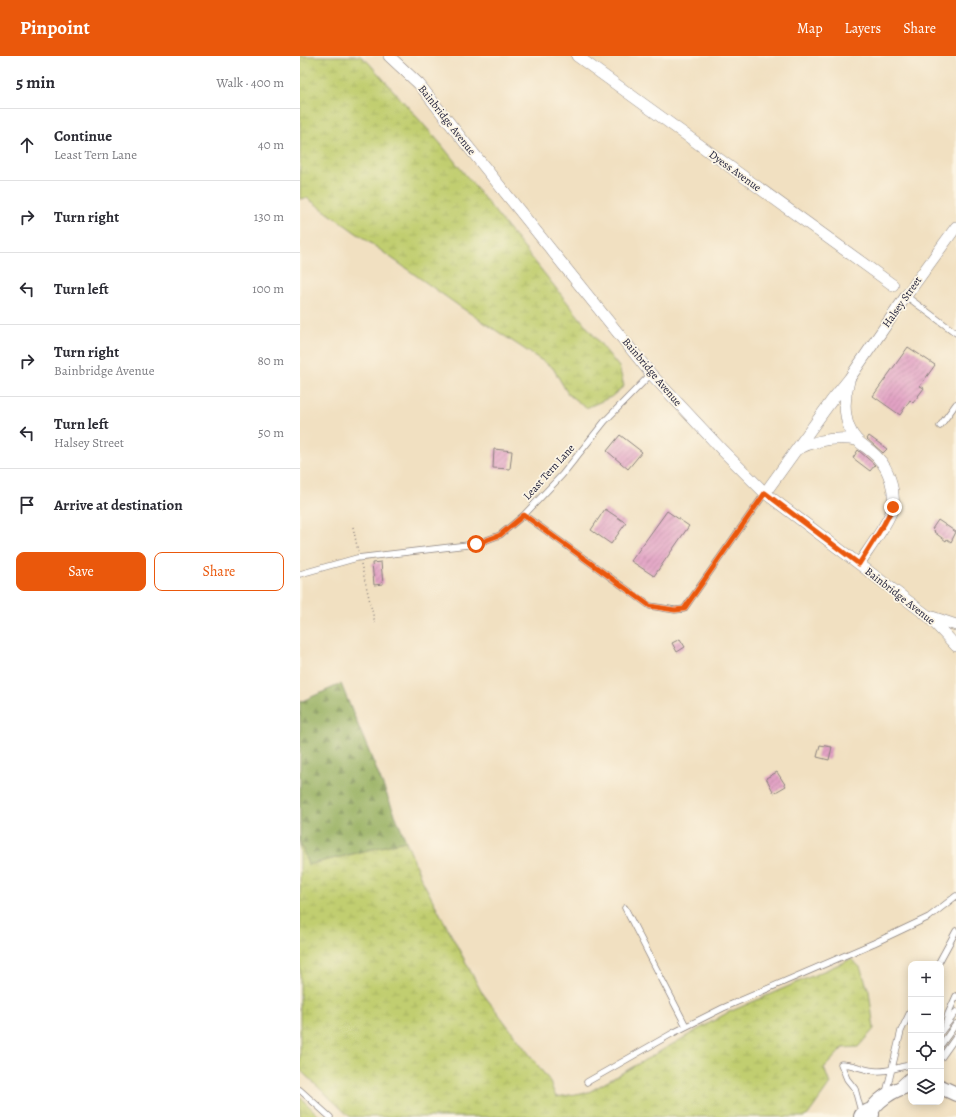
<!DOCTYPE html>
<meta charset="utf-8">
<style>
body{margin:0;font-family:Alegreya,serif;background:#f2f2f3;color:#2b2b33}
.controls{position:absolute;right:12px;bottom:12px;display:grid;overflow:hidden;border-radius:8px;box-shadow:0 2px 10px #0003}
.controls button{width:36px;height:36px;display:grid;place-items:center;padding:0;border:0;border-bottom:1px solid #e1e1e2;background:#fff;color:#2b2b33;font:20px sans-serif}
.stop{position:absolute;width:12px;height:12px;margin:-9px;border:3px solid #ea580c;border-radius:50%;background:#fff}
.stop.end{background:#ea580c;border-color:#fff;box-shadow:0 1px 4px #0008}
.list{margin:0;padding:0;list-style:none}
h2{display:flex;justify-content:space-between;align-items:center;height:52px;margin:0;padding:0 16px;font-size:17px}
h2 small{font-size:13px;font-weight:400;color:#7c7c81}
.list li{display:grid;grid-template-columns:26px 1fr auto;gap:12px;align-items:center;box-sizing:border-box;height:72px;padding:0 16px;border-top:1px solid #e1e1e2}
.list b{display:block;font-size:15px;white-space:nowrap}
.list p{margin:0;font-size:13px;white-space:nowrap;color:#7c7c81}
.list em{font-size:13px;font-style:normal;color:#7c7c81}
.actions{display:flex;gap:8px;padding:12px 16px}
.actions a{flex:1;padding:9px 0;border:1px solid #ea580c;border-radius:8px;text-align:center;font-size:14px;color:#ea580c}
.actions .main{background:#ea580c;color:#fff}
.icon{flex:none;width:22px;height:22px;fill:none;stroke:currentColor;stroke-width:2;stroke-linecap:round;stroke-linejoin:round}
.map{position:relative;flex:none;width:656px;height:1061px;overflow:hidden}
header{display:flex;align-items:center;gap:24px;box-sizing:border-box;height:56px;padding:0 20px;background:#ea580c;color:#fff}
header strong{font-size:19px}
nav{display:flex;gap:22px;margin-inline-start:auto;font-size:14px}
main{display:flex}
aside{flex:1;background:#fff}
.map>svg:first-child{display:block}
.forest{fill:url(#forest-firs);stroke:#5d6a4e}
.wetland{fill:url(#wetland-marsh);stroke:#727856}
.building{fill:url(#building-hatch)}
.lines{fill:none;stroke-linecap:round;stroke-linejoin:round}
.service-casing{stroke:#8a817e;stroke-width:7}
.minor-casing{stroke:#8a817e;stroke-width:12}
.tertiary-casing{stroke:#8a817e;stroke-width:16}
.motorway-casing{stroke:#8a817e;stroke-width:22}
.path{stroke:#8a817e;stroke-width:1.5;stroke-dasharray:1 3;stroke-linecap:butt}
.service{stroke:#fff;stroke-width:5.5}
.minor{stroke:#fff;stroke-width:11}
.tertiary{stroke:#fff;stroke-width:14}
.motorway{stroke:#fff;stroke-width:20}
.route{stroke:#ea580c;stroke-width:5}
.labels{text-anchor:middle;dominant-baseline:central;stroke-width:3.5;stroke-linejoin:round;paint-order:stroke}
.street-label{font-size:11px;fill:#22223b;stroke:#fcf5e5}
</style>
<header>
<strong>Pinpoint</strong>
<nav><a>Map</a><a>Layers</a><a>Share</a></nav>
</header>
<main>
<aside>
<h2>5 min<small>Walk · 400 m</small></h2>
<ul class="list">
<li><svg class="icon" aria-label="ahead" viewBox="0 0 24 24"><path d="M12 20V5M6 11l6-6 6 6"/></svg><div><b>Continue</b><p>Least Tern Lane</p></div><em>40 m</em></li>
<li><svg class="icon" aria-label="right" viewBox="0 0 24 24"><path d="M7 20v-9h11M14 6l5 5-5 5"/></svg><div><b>Turn right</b></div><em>130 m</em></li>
<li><svg class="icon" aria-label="left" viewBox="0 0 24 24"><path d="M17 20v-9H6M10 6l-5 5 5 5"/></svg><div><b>Turn left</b></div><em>100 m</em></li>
<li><svg class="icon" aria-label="right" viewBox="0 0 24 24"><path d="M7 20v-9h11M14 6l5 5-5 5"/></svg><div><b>Turn right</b><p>Bainbridge Avenue</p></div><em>80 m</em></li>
<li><svg class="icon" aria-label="left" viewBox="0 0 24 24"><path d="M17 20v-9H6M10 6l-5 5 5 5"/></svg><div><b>Turn left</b><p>Halsey Street</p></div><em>50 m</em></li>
<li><svg class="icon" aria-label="arrive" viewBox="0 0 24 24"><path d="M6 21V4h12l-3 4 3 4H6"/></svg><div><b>Arrive at destination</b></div></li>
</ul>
<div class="actions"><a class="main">Save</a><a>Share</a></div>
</aside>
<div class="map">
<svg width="656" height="1061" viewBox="0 0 656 1061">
<defs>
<pattern id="forest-firs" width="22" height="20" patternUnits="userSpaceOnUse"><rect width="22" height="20" fill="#98b162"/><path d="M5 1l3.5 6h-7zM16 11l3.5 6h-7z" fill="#7c9052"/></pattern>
<pattern id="wetland-marsh" width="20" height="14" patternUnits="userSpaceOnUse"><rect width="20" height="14" fill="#c1ce70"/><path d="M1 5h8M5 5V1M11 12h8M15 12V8" fill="none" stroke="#a6b162"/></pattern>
<pattern id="building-hatch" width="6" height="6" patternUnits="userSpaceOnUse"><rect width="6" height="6" fill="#e2a2c4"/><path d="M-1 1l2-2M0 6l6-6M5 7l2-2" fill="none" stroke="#b784a0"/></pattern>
</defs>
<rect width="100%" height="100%" fill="#fcf5e5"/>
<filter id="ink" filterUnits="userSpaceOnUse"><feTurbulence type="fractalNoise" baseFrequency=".025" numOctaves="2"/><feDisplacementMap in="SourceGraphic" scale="8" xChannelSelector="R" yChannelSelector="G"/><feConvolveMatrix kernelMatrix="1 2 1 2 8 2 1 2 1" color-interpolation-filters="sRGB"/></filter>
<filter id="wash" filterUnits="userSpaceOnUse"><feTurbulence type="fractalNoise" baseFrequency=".012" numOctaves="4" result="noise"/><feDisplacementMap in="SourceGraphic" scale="16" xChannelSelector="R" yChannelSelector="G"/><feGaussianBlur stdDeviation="0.9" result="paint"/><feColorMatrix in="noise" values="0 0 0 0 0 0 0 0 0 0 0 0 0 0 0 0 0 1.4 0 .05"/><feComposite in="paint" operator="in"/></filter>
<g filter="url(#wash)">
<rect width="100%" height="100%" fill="#f1e0c1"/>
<path class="forest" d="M41,628l65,157 -98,24 -8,-23v-140z"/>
<path class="wetland" d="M0,0h60l8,6 72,81 179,224 5,19 -13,11 -25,11 -18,-14 -15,-26 -94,-62 -152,-108 -7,1z
M106,785l15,37 60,113 68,89 7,17 33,-5 138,-79 124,-54 9,8 9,24 5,38 -16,18 -15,1 -19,20 6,16 -22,31 -4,2h-454l-50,-47v-228l8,23z
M0,1041l20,20h-20z"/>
<g id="blocks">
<path class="building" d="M608,291l27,18 -15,21 4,2 -11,15 -3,-3 -10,15 -27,-19z
M320,379l22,17 -14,17 -21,-18z
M569,380l18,13 -4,4 -16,-14z
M194,393l18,2 -2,18 -17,-1z
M558,394l17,15 -5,6 -17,-13z
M305,453l21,14 -15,21 -20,-14z
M367,455l22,15 -35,50 -23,-15z
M638,464l18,12 -5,10 -4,-3 -1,2 -12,-9 1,-1 -3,-2z
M81,506l2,22 -9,1 -2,-22z
M380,583l5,8 -8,5 -5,-9z
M520,689l12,2 -3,13 -12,-3z
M477,716l9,14 -12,7 -8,-15z"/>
</g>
</g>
<g filter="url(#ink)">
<use href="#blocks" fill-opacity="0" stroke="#8a817e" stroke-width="1"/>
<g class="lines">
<defs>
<path id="service" d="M606,240l50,37
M640,370l16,-22
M224,459l126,91 25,4 9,-1 81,-116
M0,518l57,-16 119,-14 24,-9 24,-20 38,-40 43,-54 46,-47
M325,852l61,118
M638,908l18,-33
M645,971l3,-13 8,-18
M641,976l15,-20
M641,989l15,-21
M641,1002l15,-21
M287,1026l86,-49 50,-25 151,-65 55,-26 27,-21
M598,1029l13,-12
M0,1034l30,27
M586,1037l15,-62 10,-21
M562,1059l-7,-26 -8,-10 -6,-15c13,0 24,7 36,7 12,1 23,-5 34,-6"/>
<path id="minor" d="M89,0l30,28 43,55 189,235 72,77 42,42 163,123 28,30
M277,0l316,229
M549,325c-6,19 -6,44 8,59 6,6 15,11 21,18 11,11 17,32 15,48 -1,12 -27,47 -34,58
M498,393c20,-10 38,-12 59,-9
M465,437l67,-93 17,-21 57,-83 50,-69
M629,560l27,9"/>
<path id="tertiary" d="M641,1031l15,7
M568,1061c7,-17 26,-28 43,-32"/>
<path id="motorway" d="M564,1061l5,-3"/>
</defs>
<use href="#service" class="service-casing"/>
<use href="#minor" class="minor-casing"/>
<use href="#tertiary" class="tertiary-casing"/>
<use href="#motorway" class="motorway-casing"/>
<path class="path" d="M53,471l5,24
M61,508l14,59"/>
<use href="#service" class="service"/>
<use href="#minor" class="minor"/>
<use href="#tertiary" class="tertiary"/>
<use href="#motorway" class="motorway"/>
</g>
</g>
<g class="lines" filter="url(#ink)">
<path class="route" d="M176,488l24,-9 24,-20 126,91 25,4 9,-1 81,-116 94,71 25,-40 9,-17"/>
</g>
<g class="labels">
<g class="street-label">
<text transform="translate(147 64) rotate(52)">Bainbridge Avenue</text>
<text transform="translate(435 115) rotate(36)">Dyess Avenue</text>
<text transform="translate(602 246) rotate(-55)">Halsey Street</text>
<text transform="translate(352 316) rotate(50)">Bainbridge Avenue</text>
<text transform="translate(249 416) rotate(-48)">Least Tern Lane</text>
<text transform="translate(600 540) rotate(38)">Bainbridge Avenue</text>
</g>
</g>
</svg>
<div class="controls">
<button>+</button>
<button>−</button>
<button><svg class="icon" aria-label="locate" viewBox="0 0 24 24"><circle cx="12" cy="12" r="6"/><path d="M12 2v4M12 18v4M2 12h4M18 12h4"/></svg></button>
<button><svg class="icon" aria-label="layers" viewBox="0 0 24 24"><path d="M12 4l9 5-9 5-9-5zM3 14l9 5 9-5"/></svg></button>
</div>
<div class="stop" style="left:176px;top:488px"></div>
<div class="stop end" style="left:593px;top:451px"></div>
</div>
</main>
